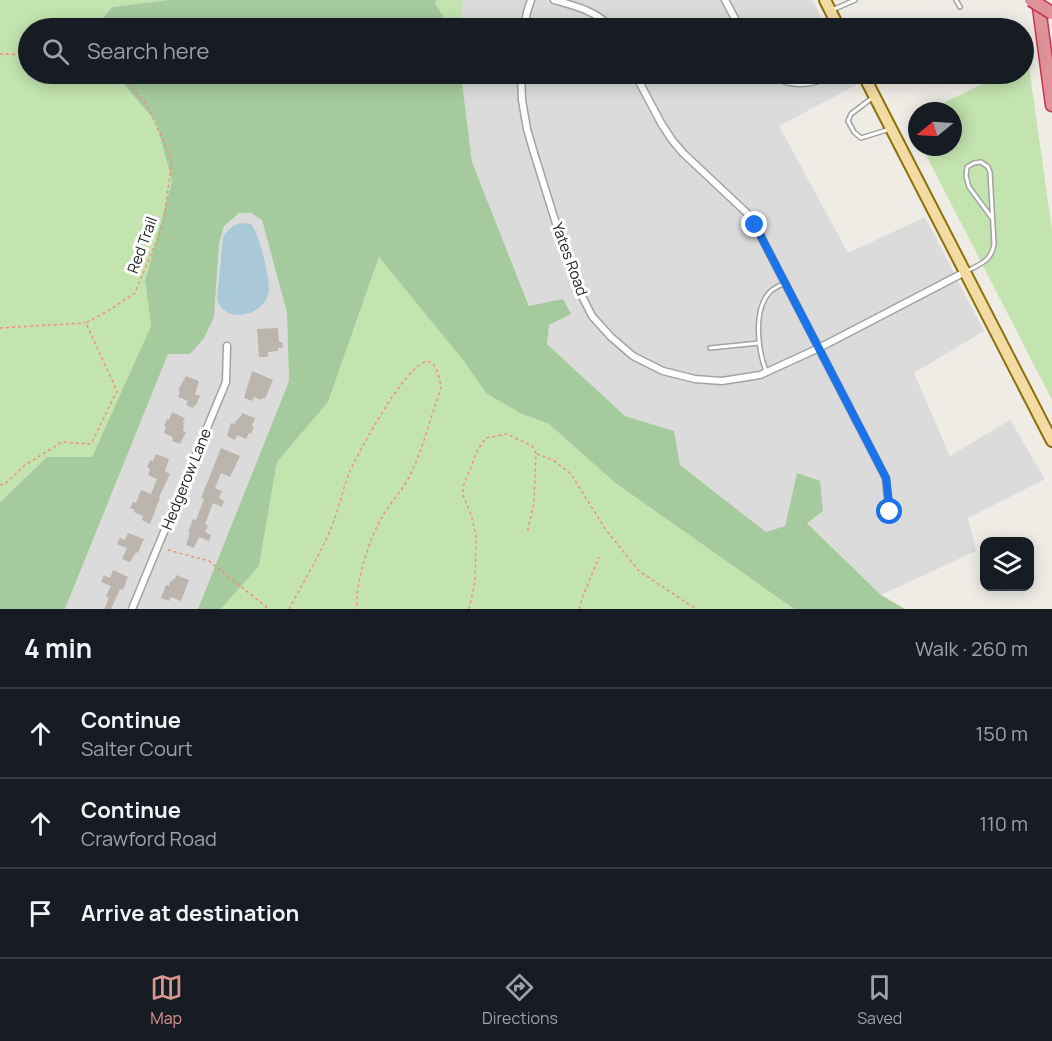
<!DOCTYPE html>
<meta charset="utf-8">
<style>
body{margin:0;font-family:Manrope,sans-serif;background:#20242c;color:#f1f3f6}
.controls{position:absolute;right:18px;bottom:18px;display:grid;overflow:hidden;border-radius:12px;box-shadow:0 3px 15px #0003}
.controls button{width:54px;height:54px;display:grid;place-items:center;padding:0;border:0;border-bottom:2px solid #363941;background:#171b24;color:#f1f3f6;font:30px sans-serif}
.compass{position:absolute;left:908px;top:102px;width:54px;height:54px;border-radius:50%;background:#171b24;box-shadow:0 3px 15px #0003;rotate:252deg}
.stop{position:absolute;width:18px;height:18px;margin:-14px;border:4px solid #1a73e8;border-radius:50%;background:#fff}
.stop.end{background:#1a73e8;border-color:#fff;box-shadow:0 2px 6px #0008}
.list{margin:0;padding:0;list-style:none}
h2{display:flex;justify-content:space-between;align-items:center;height:78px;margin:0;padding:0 24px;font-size:26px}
h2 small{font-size:20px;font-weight:400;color:#9ea1a6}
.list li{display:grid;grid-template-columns:39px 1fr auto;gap:18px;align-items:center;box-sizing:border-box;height:90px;padding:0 24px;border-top:2px solid #363941}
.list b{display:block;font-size:22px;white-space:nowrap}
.list p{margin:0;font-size:20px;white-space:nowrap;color:#9ea1a6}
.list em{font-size:20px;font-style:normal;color:#9ea1a6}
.icon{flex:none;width:33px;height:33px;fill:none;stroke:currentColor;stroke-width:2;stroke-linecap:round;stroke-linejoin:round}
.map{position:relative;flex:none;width:1052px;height:609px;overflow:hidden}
.search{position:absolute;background:#171b24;box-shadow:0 3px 15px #0003;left:18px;right:18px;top:18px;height:66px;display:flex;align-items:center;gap:15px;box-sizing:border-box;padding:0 21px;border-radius:33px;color:#9ea1a6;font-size:22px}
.sheet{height:348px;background:#171b24}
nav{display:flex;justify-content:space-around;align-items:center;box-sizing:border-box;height:84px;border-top:2px solid #363941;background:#171b24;font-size:16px;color:#9ea1a6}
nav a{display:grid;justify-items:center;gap:3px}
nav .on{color:#d9968f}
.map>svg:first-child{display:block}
.residential{fill:#dcdbdb}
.grass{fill:#c3e4af}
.forest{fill:#a5ca9d}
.water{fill:#a9c8d8}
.building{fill:#bbb5ae}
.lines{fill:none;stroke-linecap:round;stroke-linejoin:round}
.service-casing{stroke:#a2a2a2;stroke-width:6}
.minor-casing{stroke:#a2a2a2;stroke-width:9}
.primary-casing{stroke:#8c700d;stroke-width:14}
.motorway-casing{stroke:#cb3356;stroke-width:15}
.path{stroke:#ee9176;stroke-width:1.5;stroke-dasharray:3 3;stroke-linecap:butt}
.service{stroke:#fff;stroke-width:3}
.minor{stroke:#fff;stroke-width:6}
.primary{stroke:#f4dba4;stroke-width:10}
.motorway{stroke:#df9399;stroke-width:12}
.motorway-bridge-casing{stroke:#cb3356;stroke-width:15;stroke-linecap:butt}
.motorway-bridge{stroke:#df9399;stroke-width:12}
.route{stroke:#1a73e8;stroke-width:8}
.labels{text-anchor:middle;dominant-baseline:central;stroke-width:6;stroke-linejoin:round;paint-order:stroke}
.street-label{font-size:15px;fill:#1e1e1e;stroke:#fff}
</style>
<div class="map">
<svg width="1052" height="609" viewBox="0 0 1052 609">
<rect width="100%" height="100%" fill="#eeece5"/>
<path class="residential" d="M463,0h349l15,28h-368z
M461,74h389l6,11 -77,41 69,127 77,-36 59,114 -70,42 36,83 60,-36 35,59 -77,39 8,33 -95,44 -74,-73 -10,-49 -12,53 -19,6 -86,-67 -6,-34 -49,-15 -78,-72 2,-19 21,-11 -7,-15 -33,8 -58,-145z
M238,213h13l11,7 25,93 2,68 -91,228h-133l103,-255 51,-110 5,-18z"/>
<path class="grass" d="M0,0h168l-56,7 -16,19 1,2h-69v46h87l41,48 16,59 -27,100 6,45 -59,131h-45l-47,45z
M436,0h27l-4,28h-9l-15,-25z
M1028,60l24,170v170l-130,-253h31v-36h-27l78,-37h20v-10z
M379,257l79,96 64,61 27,10 65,58 180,127h-573l38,-43 18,-104 51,-60z"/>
<path class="forest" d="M168,0h268l-1,3 15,25h-353l-1,-2 16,-19z
M115,74h346l11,88 57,144 34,-7 8,15 -22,11 -2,19 78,72 49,15 6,34 86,67 19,-6 12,-53 23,8 3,30 -16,12 74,72 24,14h-111l-180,-127 -65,-58 -27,-10 -36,-21 -23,-33 -84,-103 -51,145 -51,60 -18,104 -38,43h-23l91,-228 -2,-68 -25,-93 -11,-7h-12l-15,13 -5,18 -5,73 -10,21 -14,16h-22l-103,255h-65v-107l47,-45h45l59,-131 -6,-45 27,-100 -16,-59z"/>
<path class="water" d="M241,223l10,1 4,6c5,12 17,53 13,65 -7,22 -44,29 -51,4l6,-61c4,-8 9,-13 18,-15z"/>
<path class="building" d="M278,328l1,14h3l1,6h-5v3l-10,1v5h-9l-2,-28z
M252,371l21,9 -8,19 -3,-1 -1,2 -7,-3 -2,4 -8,-3z
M186,376l13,5 -4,13 5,2 -4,9h-1l-2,3 -7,-3 2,-4 -10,-4 2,-6 -2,-1z
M172,412l13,6 -2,4 1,1 -1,2 1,1 -1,5 3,1 -6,12 -8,-3 1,-4 -9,-4 2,-6 -2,-1 3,-7 2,1z
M242,413l13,5 -3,8 2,1 -3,7 -2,-1 -3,6 -9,-4 -2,5 -8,-4 4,-13 4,1 1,-4h2l1,-3 1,1z
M221,448l19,8 -10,21 -9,-4 -6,15 7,3 -3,7 5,3 -2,6 -9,-4 -8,21 3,1 -3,7 6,3 -2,6 -10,-4 -5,11 -8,-3 4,-12 -2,-1 5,-13 3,1 8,-21 -3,-1z
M156,454l13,5 -4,12 5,3 -11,23 1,1 -10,26 -8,-4 1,-4 -9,-4 1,-2 -5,-2 3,-6 3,1 5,-13 10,4 6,-15 -9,-4 2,-6 -3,-2 3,-7 3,1z
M128,533l16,6 -6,14 -2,-1 -6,10 -8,-3 5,-11 -10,-4 3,-6 5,2z
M113,570l15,7 -5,13 -3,-1 -9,20h-7l5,-11 -3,-2 5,-10 -10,-4 3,-7 6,3z
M176,575l13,5 -8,21 -10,-4 -2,4 -8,-3 5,-13 3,1 1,-5 2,1 1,-3h2z"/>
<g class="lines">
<defs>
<path id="service" d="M956,0l4,7
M832,10l23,-10
M872,98l-21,16 -3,7 6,11 7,6 29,-9
M967,271c14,-7 25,-11 27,-27l-4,-72 -2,-5 -7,-5 -7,1 -7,4 -1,9 3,11 23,31
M710,348l49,-5
M766,371c-8,-21 -13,-60 3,-78 4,-5 10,-7 16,-10"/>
<path id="minor" d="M554,0c21,6 43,11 57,28
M725,0l15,28
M524,28l3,-16 4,-12
M521,74l1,26 5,29 7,24 39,125 19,38 19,21 22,19 30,15 32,8 27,2 38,-6 59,-27 146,-76
M635,74l26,49 11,17 11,13 65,61 7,11 131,253 3,34
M772,74c20,14 41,10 61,0
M132,609l94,-227 1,-36"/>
<path id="primary" d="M825,0l14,28
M863,74l189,367"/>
<path id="motorway" d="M1038,0l14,105"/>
</defs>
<use href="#service" class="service-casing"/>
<use href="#minor" class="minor-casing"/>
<use href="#primary" class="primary-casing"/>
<use href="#motorway" class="motorway-casing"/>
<path class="path" d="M0,54l28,1
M0,328l85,-5
M537,454l16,6 18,14 35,56 33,41 57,38
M0,485l5,-1 20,-19 37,-23 29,2 26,-53 -31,-68 25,-14 24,-16 28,-68 9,-65 -24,-53 -23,-28 -11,-5
M168,550l41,11 60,48
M289,609c11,-20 22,-40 33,-61 5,-10 10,-22 14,-33 5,-15 8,-30 14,-44 7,-15 63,-123 82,-108 6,6 8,17 9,25 -10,28 -17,57 -29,83 -7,17 -21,30 -30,46 -12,20 -28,69 -25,92
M469,609l6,-27 1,-47 -5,-21 -8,-18v-9l15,-38 8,-11 21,-4 25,12 4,7 -2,50 -7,30
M579,609l4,-13 16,-39"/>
<use href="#service" class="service"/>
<use href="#minor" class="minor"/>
<use href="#primary" class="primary"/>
<use href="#motorway" class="motorway"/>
<defs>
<path id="motorway-bridge" d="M1031,0l21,13"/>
</defs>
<use href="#motorway-bridge" class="motorway-bridge-casing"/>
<use href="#motorway-bridge" class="motorway-bridge"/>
</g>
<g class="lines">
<path class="route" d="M755,225l131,253 4,34"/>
</g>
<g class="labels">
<g class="street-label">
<text transform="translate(142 245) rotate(-70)">Red Trail</text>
<text transform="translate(570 259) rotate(70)">Yates Road</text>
<text transform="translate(186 479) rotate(-68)">Hedgerow Lane</text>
</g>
</g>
</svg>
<div class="controls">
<button><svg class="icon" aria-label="layers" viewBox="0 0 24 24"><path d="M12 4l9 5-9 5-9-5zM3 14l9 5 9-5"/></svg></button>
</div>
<svg class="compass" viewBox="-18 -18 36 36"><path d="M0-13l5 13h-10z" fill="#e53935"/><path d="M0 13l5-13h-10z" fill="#9ea1a6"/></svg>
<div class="stop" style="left:890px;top:512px"></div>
<div class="stop end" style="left:755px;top:225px"></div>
<div class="search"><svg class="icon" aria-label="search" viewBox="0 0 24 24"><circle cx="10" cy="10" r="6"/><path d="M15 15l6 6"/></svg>Search here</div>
</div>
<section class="sheet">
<h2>4 min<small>Walk · 260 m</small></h2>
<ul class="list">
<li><svg class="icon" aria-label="ahead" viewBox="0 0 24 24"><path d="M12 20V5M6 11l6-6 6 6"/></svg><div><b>Continue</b><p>Salter Court</p></div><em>150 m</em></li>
<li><svg class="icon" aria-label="ahead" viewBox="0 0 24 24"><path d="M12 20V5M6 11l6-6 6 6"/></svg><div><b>Continue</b><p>Crawford Road</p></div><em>110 m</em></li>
<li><svg class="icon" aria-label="arrive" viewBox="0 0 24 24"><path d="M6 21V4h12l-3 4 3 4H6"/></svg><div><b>Arrive at destination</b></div></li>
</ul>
</section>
<nav>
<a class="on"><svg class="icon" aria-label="map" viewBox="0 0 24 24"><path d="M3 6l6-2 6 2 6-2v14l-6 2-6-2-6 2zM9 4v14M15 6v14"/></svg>Map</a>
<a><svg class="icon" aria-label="directions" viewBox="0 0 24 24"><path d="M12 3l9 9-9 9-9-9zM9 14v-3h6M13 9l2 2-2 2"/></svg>Directions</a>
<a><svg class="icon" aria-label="saved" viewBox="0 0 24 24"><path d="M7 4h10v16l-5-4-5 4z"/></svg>Saved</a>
</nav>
